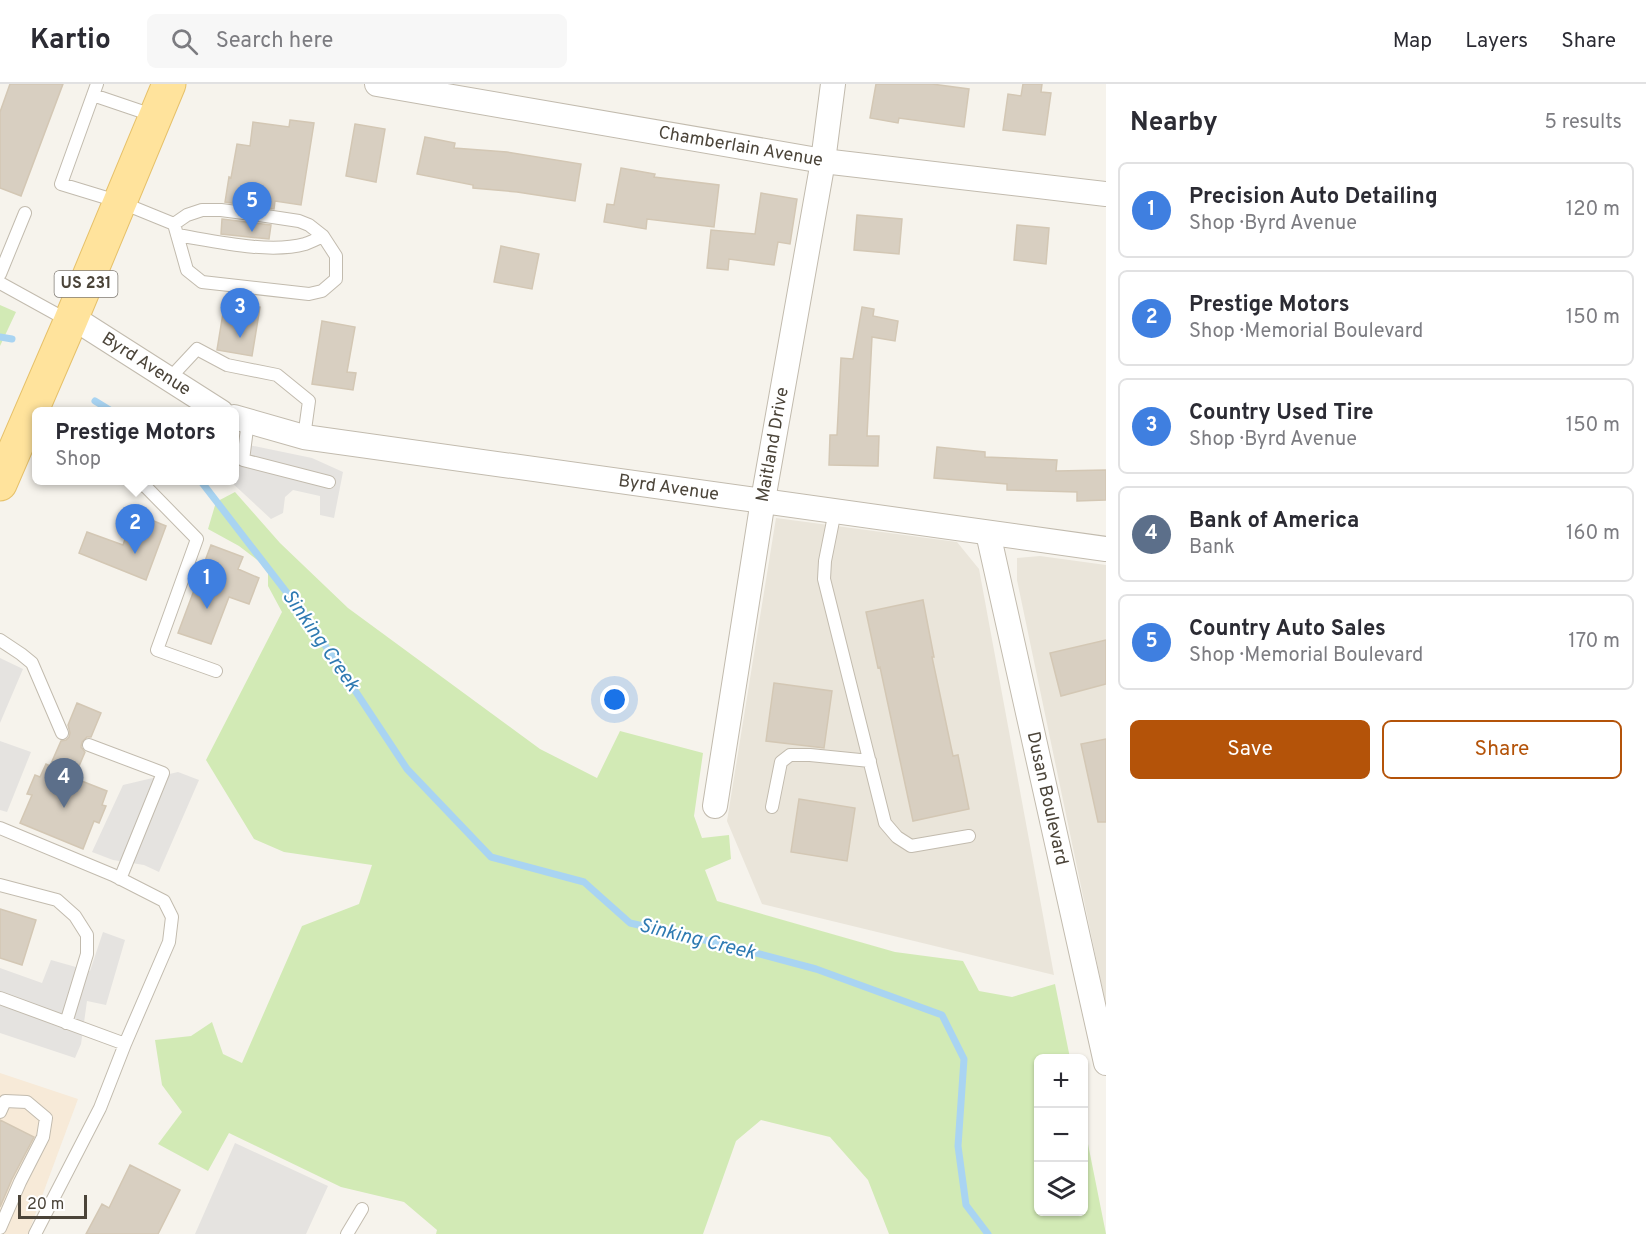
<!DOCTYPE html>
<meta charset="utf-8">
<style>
body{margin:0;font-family:Overpass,sans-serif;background:#f7f7f7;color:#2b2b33}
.controls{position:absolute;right:18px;bottom:18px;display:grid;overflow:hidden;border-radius:9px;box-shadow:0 2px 4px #0004}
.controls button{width:54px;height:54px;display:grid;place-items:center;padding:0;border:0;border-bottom:2px solid #e1e1e2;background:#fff;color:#2b2b33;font:30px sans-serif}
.scale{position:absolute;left:18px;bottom:15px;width:69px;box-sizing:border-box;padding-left:6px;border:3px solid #4b4439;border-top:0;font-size:16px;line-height:21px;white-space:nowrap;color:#4b4439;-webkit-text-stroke:4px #fff;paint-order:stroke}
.you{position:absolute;left:615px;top:616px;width:21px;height:21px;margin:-15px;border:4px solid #fff;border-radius:50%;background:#1a73e8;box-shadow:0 0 0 9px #1a73e833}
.badge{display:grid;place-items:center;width:39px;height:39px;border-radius:50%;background:#b45309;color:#fff;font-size:20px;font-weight:700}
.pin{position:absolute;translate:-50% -50px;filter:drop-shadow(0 2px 3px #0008)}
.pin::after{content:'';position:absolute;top:32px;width:21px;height:18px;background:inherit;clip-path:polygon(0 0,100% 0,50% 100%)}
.popup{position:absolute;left:32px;top:323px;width:207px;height:78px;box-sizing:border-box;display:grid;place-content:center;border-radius:9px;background:#fff;filter:drop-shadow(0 2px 4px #0005);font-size:20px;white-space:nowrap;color:#7c7c81}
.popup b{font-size:22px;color:#2b2b33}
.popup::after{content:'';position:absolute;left:50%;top:100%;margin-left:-12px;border:12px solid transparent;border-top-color:#fff}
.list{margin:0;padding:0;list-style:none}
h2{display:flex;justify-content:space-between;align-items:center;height:78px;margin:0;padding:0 24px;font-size:26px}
h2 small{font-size:20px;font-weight:400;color:#7c7c81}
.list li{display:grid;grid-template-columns:39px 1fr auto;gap:18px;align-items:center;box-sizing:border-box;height:96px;margin:0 12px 12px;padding:0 12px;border:2px solid #e1e1e2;border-radius:9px}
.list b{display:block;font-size:22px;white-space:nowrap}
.list p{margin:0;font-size:20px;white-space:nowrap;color:#7c7c81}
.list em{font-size:20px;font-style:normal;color:#7c7c81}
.actions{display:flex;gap:12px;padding:18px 24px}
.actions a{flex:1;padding:14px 0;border:2px solid #b45309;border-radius:9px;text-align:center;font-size:21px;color:#b45309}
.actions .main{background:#b45309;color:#fff}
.icon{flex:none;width:33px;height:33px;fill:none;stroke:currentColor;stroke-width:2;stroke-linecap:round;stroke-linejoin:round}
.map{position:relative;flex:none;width:1106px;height:1150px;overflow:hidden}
header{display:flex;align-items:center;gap:36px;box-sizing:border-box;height:84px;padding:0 30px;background:#fff;border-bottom:2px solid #e1e1e2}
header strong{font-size:28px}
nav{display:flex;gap:33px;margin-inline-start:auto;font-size:21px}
.search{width:420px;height:54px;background:#f7f7f7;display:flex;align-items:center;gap:15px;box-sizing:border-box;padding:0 21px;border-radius:9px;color:#7c7c81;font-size:22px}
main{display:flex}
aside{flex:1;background:#fff}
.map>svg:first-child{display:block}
.residential{fill:#eae5da}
.commercial{fill:#f7ead8}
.green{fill:#d2eab5}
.parking{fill:#e5e3e0}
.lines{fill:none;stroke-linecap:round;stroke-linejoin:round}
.stream{stroke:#a9d4f2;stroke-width:7}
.building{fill:#d8cfc1;stroke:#d3c7b4;stroke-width:1.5}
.service-casing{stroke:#c2bbae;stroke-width:14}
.minor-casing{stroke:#c2bbae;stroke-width:26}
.primary-casing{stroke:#e6c16a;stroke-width:35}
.service{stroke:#fff;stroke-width:12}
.minor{stroke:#fff;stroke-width:24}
.primary{stroke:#ffe39c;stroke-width:33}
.labels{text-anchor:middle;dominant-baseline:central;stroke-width:4.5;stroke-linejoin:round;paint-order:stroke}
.shield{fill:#fff;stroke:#817c74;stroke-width:1.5}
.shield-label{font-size:16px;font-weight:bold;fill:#4b4439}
.street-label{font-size:18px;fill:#4b4439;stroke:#fff}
.water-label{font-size:20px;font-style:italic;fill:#2e7ab2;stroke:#fff}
</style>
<header>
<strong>Kartio</strong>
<div class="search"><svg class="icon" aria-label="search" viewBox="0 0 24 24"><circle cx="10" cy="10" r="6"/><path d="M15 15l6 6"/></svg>Search here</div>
<nav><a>Map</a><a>Layers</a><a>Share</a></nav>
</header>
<main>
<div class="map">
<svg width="1106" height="1150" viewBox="0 0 1106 1150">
<rect width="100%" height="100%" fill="#f6f3ec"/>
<path class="residential" d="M776,434l181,24 22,27 75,406 -292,-71 -35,-83z
M1040,472l66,9v441l-89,-426v-22z"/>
<path class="commercial" d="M0,989l78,26 -50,135h-28z"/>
<path class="green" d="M0,221l16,7 -16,34z
M235,408l45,51 68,65 192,141 57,29 23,-47 83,22 -9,63 8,22 27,-3 2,24 -26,11 12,31 178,51 68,9 16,30 33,6 43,-13 15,74h-32v154h46v-88l22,110h-217l-21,-54 -38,-43 -69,-17 -25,21 -33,93h-267l1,-4 -33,-28 -63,-15 -112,-54 -21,38 -50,-27 24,-32 -20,-27 -7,-45 36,-4 21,-14 11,32 19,9 60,-137 57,-22 13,-39 -88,-13 -30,-13 -48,-79 76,-148 -14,-26v-18l-29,-22 -31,-17 8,-27z"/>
<path class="parking" d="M234,358l78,16 31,14 -9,46 -14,-3v-19l-27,-6 -8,7 -2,16 -12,6 -41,-38 4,-1z
M0,574l23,11 -23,54z
M0,657l31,11 -24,60 -7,-2z
M178,688l21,8 -40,92 -15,-7 -31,-5 -21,-8 31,-67z
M103,848l22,8 -19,65 -19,-4 -6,43 -6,14 -75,-25v-65l42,15 9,-23 39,11z
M235,1059l93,43 -22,48h-111z"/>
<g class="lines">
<path class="stream" d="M0,253l12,2
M95,317l18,11
M200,396l111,144 96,145 84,88 93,25 46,41 92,21 94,25 126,46 22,44 -6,87 8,59 22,29"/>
</g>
<path class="building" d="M10,0h53l-42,112 -21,-8v-76z
M876,0h56l37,5 -5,38 -65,-9 -1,5 -28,-5z
M1023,0h19l-1,8 10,1 -6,42 -42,-5 5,-36 13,2z
M290,36l24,3 -13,82 -26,-4 -1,8 -49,-7 4,-25 2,1 6,-34 13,2 3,-24 36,5z
M355,40l30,5 -9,53 -30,-6z
M425,53l30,6 -1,5 53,4 74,12 -6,37 -58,-9 -44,-4v-3l-56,-11z
M621,84l34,6 -1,3 65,8 -5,42 -67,-8 -1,10 -42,-7 3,-18 7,1z
M761,109l36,6 -7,45 -12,-2 -4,23 -45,-6 -1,11 -21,-2 4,-38 44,4z
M857,131l45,4 -3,35 -45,-4z
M222,135l49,6 -2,14 -48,-5z
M1017,141l32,3 -3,36 -32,-4z
M501,162l38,8 -7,35 -38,-7z
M225,217l35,6 -8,49 -35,-6z
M862,223l12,2 -1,7 25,5 -3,20 -23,-4 -5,99h12l-1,30 -49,-1 1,-30h7l4,-77 12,1z
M322,237l33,6 -8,45 9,1 -3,17 -41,-6z
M937,363l48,5v5l72,3 -1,11 50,-1v30l-29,1v-9l-70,-2v-6l-73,-6z
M134,429l32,13 -20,54 -67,-27 8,-21 36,13z
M211,461l32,12 -5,12 21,9 -10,26 -20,-7 -18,47 -33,-11z
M923,516l11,57h-2l21,99 5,-1 11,54 -56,12 -33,-154 -2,1 -12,-56z
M1106,556v44l-45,12 -11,-43z
M774,599l58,8 -8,57 -58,-7z
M77,619l24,10 -10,24h-4l-5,5 -1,5 4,5 -11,26 33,13 -5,14 4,1 -7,17 -5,-2 -11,28 -63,-26 12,-28 -5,-1 8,-19 5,2 6,-13 4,2 11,-25 5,-1 3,-3 1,-4 -2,-8z
M1106,655v83h-8l-17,-78z
M799,715l56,9 -8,53 -56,-9z
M0,825l36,11 -14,45 -22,-7z
M0,1036l34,17 -22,42 -12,28z
M130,1081l50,25 -22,44h-72l16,-30 7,4z"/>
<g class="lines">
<defs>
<path id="service" d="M97,0l-36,100 59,18 54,22
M93,11l62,21
M202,126h19l45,6 33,5 10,4 14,11 13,20v23l-14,12 -13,3 -107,-12 -15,-12 -13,-46 13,-9z
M177,151c37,6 92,19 128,9 6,-2 12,-5 18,-8
M0,190l25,-61
M0,199l69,38
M169,295l28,-30 30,16 50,10 32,26 -5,36
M248,337l-5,39 86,22
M136,396l11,8 50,51 -40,111 59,21
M835,427l-10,50 -1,18 61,244 12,14 14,9 58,-10
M0,556l21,14 11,9 30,70
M89,661l74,28 -43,106
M772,723l9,-45 9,-7h20l60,6
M0,744l113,47 51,26 8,16 -3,25 -44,102 -25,64 -65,126
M0,801l57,15 18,16 12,19v19l-21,69
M0,914l125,46
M0,1028l5,-11 22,1 19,16 -3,19 -23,45 -20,46
M347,1150l15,-25"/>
<g id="minor">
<path id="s1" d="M377,0l446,77 283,33"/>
<path id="s2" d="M72,233l149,95"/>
<path id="s3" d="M234,333l70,20 802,112"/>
<path id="s4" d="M988,449l118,530"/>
<path id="s5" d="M715,722l48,-306 60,-339 10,-77"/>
</g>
<path id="primary" d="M0,400l70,-162 99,-238"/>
</defs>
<use href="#service" class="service-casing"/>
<use href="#minor" class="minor-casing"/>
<use href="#primary" class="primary-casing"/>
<use href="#service" class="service"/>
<use href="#minor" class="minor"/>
<use href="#primary" class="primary"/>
</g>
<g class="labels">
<rect class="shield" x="54.5" y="187" width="63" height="26" rx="4.5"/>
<g class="shield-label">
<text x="86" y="200">US 231</text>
</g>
<g class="street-label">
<text stroke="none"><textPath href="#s1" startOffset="369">Chamberlain Avenue</textPath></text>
<text stroke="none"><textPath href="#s2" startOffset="88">Byrd Avenue</textPath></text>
<text stroke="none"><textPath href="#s5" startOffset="366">Maitland Drive</textPath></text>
<text stroke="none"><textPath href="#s3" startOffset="441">Byrd Avenue</textPath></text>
<text stroke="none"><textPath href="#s4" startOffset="272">Dusan Boulevard</textPath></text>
</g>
<g class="water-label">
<text transform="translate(320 557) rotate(55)">Sinking Creek</text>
<text transform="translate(697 856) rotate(14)">Sinking Creek</text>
</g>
</g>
</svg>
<div class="controls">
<button>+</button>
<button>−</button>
<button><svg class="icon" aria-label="layers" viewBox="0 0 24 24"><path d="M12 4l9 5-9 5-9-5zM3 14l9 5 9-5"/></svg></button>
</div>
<div class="scale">20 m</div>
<div class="you"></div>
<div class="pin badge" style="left:207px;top:525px;background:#3f7fe0">1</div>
<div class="pin badge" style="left:135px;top:470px;background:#3f7fe0">2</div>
<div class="popup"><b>Prestige Motors</b>Shop</div>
<div class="pin badge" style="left:240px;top:254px;background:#3f7fe0">3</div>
<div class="pin badge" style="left:64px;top:724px;background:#5c6f8a">4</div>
<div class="pin badge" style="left:252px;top:148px;background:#3f7fe0">5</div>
</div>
<aside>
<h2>Nearby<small>5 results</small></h2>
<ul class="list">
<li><span class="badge" style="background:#3f7fe0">1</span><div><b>Precision Auto Detailing</b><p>Shop · Byrd Avenue</p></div><em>120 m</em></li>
<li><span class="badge" style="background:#3f7fe0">2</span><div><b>Prestige Motors</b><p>Shop · Memorial Boulevard</p></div><em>150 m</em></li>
<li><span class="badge" style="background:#3f7fe0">3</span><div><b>Country Used Tire</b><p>Shop · Byrd Avenue</p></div><em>150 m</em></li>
<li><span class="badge" style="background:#5c6f8a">4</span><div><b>Bank of America</b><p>Bank</p></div><em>160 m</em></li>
<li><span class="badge" style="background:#3f7fe0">5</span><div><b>Country Auto Sales</b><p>Shop · Memorial Boulevard</p></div><em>170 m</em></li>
</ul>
<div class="actions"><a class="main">Save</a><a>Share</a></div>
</aside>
</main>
